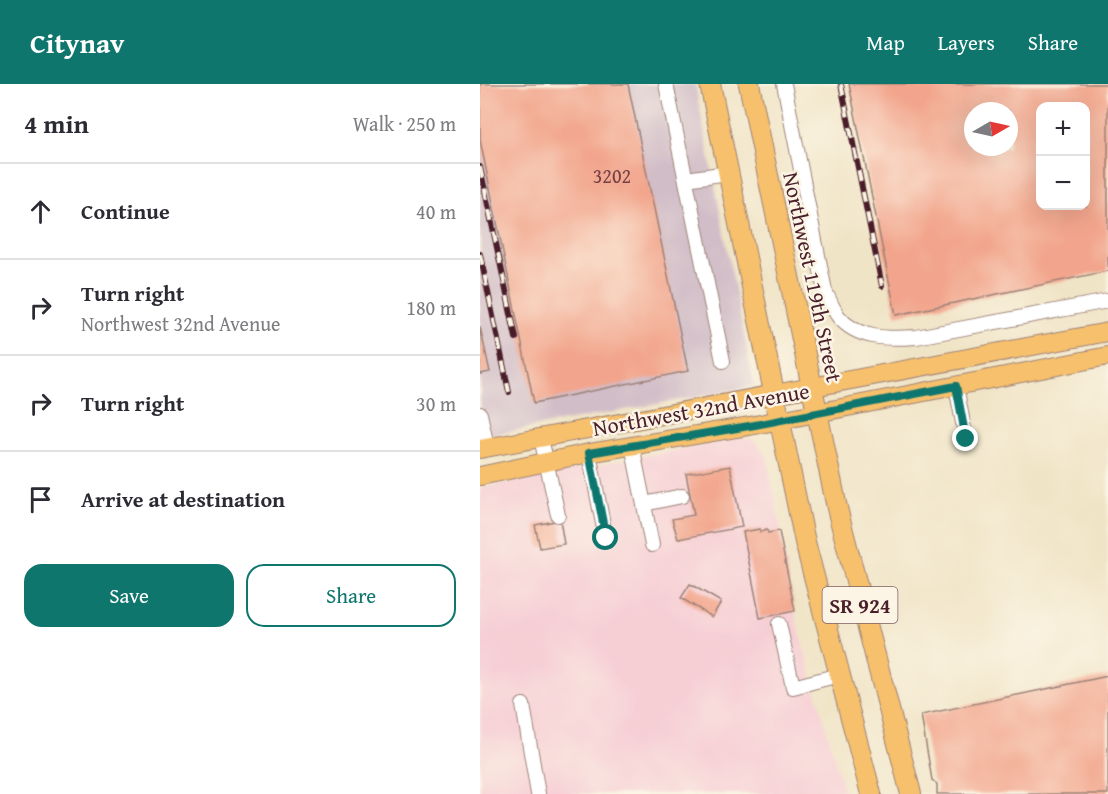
<!DOCTYPE html>
<meta charset="utf-8">
<style>
body{margin:0;font-family:"Gentium Book Plus",serif;background:#f2f2f3;color:#2b2b33}
.controls{position:absolute;right:18px;top:18px;display:grid;overflow:hidden;border-radius:12px;box-shadow:0 6px 24px #0002}
.controls button{width:54px;height:54px;display:grid;place-items:center;padding:0;border:0;border-bottom:2px solid #e1e1e2;background:#fff;color:#2b2b33;font:30px sans-serif}
.compass{position:absolute;left:484px;top:18px;width:54px;height:54px;border-radius:50%;background:#fff;box-shadow:0 6px 24px #0002;rotate:81deg}
.stop{position:absolute;width:18px;height:18px;margin:-14px;border:4px solid #0f766e;border-radius:50%;background:#fff}
.stop.end{background:#0f766e;border-color:#fff;box-shadow:0 2px 6px #0008}
.list{margin:0;padding:0;list-style:none}
h2{display:flex;justify-content:space-between;align-items:center;height:78px;margin:0;padding:0 24px;font-size:26px}
h2 small{font-size:20px;font-weight:400;color:#7c7c81}
.list li{display:grid;grid-template-columns:39px 1fr auto;gap:18px;align-items:center;box-sizing:border-box;height:96px;padding:0 24px;border-top:2px solid #e1e1e2}
.list b{display:block;font-size:22px;white-space:nowrap}
.list p{margin:0;font-size:20px;white-space:nowrap;color:#7c7c81}
.list em{font-size:20px;font-style:normal;color:#7c7c81}
.actions{display:flex;gap:12px;padding:18px 24px}
.actions a{flex:1;padding:14px 0;border:2px solid #0f766e;border-radius:18px;text-align:center;font-size:21px;color:#0f766e}
.actions .main{background:#0f766e;color:#fff}
.icon{flex:none;width:33px;height:33px;fill:none;stroke:currentColor;stroke-width:2;stroke-linecap:round;stroke-linejoin:round}
.map{position:relative;flex:none;width:628px;height:710px;overflow:hidden}
header{display:flex;align-items:center;gap:36px;box-sizing:border-box;height:84px;padding:0 30px;background:#0f766e;color:#fff}
header strong{font-size:28px}
nav{display:flex;gap:33px;margin-inline-start:auto;font-size:21px}
main{display:flex}
aside{flex:1;background:#fff}
.map>svg:first-child{display:block}
.built{fill:#f6cfd5}
.industrial{fill:#d1bdc8}
.building{fill:#f2a58c;fill-rule:evenodd}
.lines{fill:none;stroke-linecap:round;stroke-linejoin:round}
.minor-casing{stroke:#9d8278;stroke-width:16}
.major-casing{stroke:#9d8278;stroke-width:20}
.highway-casing{stroke:#9d8278;stroke-width:22}
.minor{stroke:#fff;stroke-width:14}
.major{stroke:#f7c06c;stroke-width:18}
.highway{stroke:#f7c06c;stroke-width:20}
.rail-casing{stroke:#4a1f2b;stroke-width:6}
.rail{stroke:#fcf5e5;stroke-width:4;stroke-dasharray:11;stroke-linecap:butt}
.route{stroke:#0f766e;stroke-width:8}
.labels{text-anchor:middle;dominant-baseline:central;stroke-width:5;stroke-linejoin:round;paint-order:stroke}
.number-label{font-size:20px;fill:#744043}
.shield{fill:#fcf5e5;stroke:#7f5f63;stroke-width:1.5}
.shield-label{font-size:21px;font-weight:bold;fill:#4a1f2b}
.street-label{font-size:22px;fill:#4a1f2b;stroke:#fcf5e5}
</style>
<header>
<strong>Citynav</strong>
<nav><a>Map</a><a>Layers</a><a>Share</a></nav>
</header>
<main>
<aside>
<h2>4 min<small>Walk · 250 m</small></h2>
<ul class="list">
<li><svg class="icon" aria-label="ahead" viewBox="0 0 24 24"><path d="M12 20V5M6 11l6-6 6 6"/></svg><div><b>Continue</b></div><em>40 m</em></li>
<li><svg class="icon" aria-label="right" viewBox="0 0 24 24"><path d="M7 20v-9h11M14 6l5 5-5 5"/></svg><div><b>Turn right</b><p>Northwest 32nd Avenue</p></div><em>180 m</em></li>
<li><svg class="icon" aria-label="right" viewBox="0 0 24 24"><path d="M7 20v-9h11M14 6l5 5-5 5"/></svg><div><b>Turn right</b></div><em>30 m</em></li>
<li><svg class="icon" aria-label="arrive" viewBox="0 0 24 24"><path d="M6 21V4h12l-3 4 3 4H6"/></svg><div><b>Arrive at destination</b></div></li>
</ul>
<div class="actions"><a class="main">Save</a><a>Share</a></div>
</aside>
<div class="map">
<svg width="628" height="710" viewBox="0 0 628 710">
<rect width="100%" height="100%" fill="#fcf5e5"/>
<filter id="ink" filterUnits="userSpaceOnUse"><feTurbulence type="fractalNoise" baseFrequency=".0167" numOctaves="2"/><feDisplacementMap in="SourceGraphic" scale="12" xChannelSelector="R" yChannelSelector="G"/><feConvolveMatrix kernelMatrix="1 2 1 2 8 2 1 2 1" color-interpolation-filters="sRGB"/></filter>
<filter id="wash" filterUnits="userSpaceOnUse"><feTurbulence type="fractalNoise" baseFrequency=".008" numOctaves="4" result="noise"/><feDisplacementMap in="SourceGraphic" scale="24" xChannelSelector="R" yChannelSelector="G"/><feGaussianBlur stdDeviation="1.35" result="paint"/><feColorMatrix in="noise" values="0 0 0 0 0 0 0 0 0 0 0 0 0 0 0 0 0 1.4 0 .05"/><feComposite in="paint" operator="in"/></filter>
<g filter="url(#wash)">
<rect width="100%" height="100%" fill="#f0e4c6"/>
<path class="built" d="M262,353l14,4 11,15 30,166 47,172h-364v-306z"/>
<path class="industrial" d="M0,0h215l59,302 -274,51z"/>
<g id="blocks">
<path class="building" d="M0,0h148l60,287 -154,32 -54,-263z
M369,0h259v187l-212,44zM560,22h46v100h-46zM493,27h36v36h-36z
M0,243l10,45 -10,2z
M250,382l12,61 -64,12 -6,-20 22,-4 -8,-41z
M80,436l4,24 -24,4 -5,-23z
M280,445v3l7,-2 1,3 11,-2 16,80 -35,7 -17,-86z
M210,500l31,18 -9,15 -31,-19z
M628,592v118h-171v-10l-5,-4 -11,-65z"/>
</g>
</g>
<g filter="url(#ink)">
<use href="#blocks" fill-opacity="0" stroke="#9d8278" stroke-width="1.5"/>
<g class="lines">
<defs>
<path id="minor" d="M186,0l57,277
M304,0l41,207c4,8 8,18 13,25 19,24 51,23 78,21l192,-36
M206,95l42,-6
M476,302l10,53
M0,330l7,33
M61,354l17,77
M152,361l20,100
M109,369l17,86
M164,420l38,-8
M299,540l14,63 46,-12
M43,621l15,89"/>
<path id="major" d="M0,365l628,-117
M0,392l109,-23 166,-28 353,-69"/>
<path id="highway" d="M230,0l95,458 66,252
M269,0l88,424 74,286"/>
</defs>
<use href="#minor" class="minor-casing"/>
<use href="#major" class="major-casing"/>
<use href="#highway" class="highway-casing"/>
<use href="#minor" class="minor"/>
<use href="#major" class="major"/>
<use href="#highway" class="highway"/>
<defs>
<path id="rail" d="M361,0l41,202
M0,83l36,171
M0,170l29,138"/>
</defs>
<use href="#rail" class="rail-casing"/>
<use href="#rail" class="rail"/>
</g>
</g>
<g class="lines" filter="url(#ink)">
<path class="route" d="M126,454l-17,-85 166,-28 201,-39 10,53"/>
</g>
<g class="labels">
<g class="number-label">
<text x="132" y="91">3202</text>
</g>
<rect class="shield" x="342.5" y="503" width="75" height="36" rx="4.5"/>
<g class="shield-label">
<text x="380" y="521">SR 924</text>
</g>
<g class="street-label">
<text transform="translate(333 193) rotate(78)">Northwest 119th Street</text>
<text transform="translate(221 325) rotate(-10)">Northwest 32nd Avenue</text>
</g>
</g>
</svg>
<div class="controls">
<button>+</button>
<button>−</button>
</div>
<svg class="compass" viewBox="-18 -18 36 36"><path d="M0-13l5 13h-10z" fill="#e53935"/><path d="M0 13l5-13h-10z" fill="#7c7c81"/></svg>
<div class="stop" style="left:126px;top:454px"></div>
<div class="stop end" style="left:486px;top:355px"></div>
</div>
</main>
